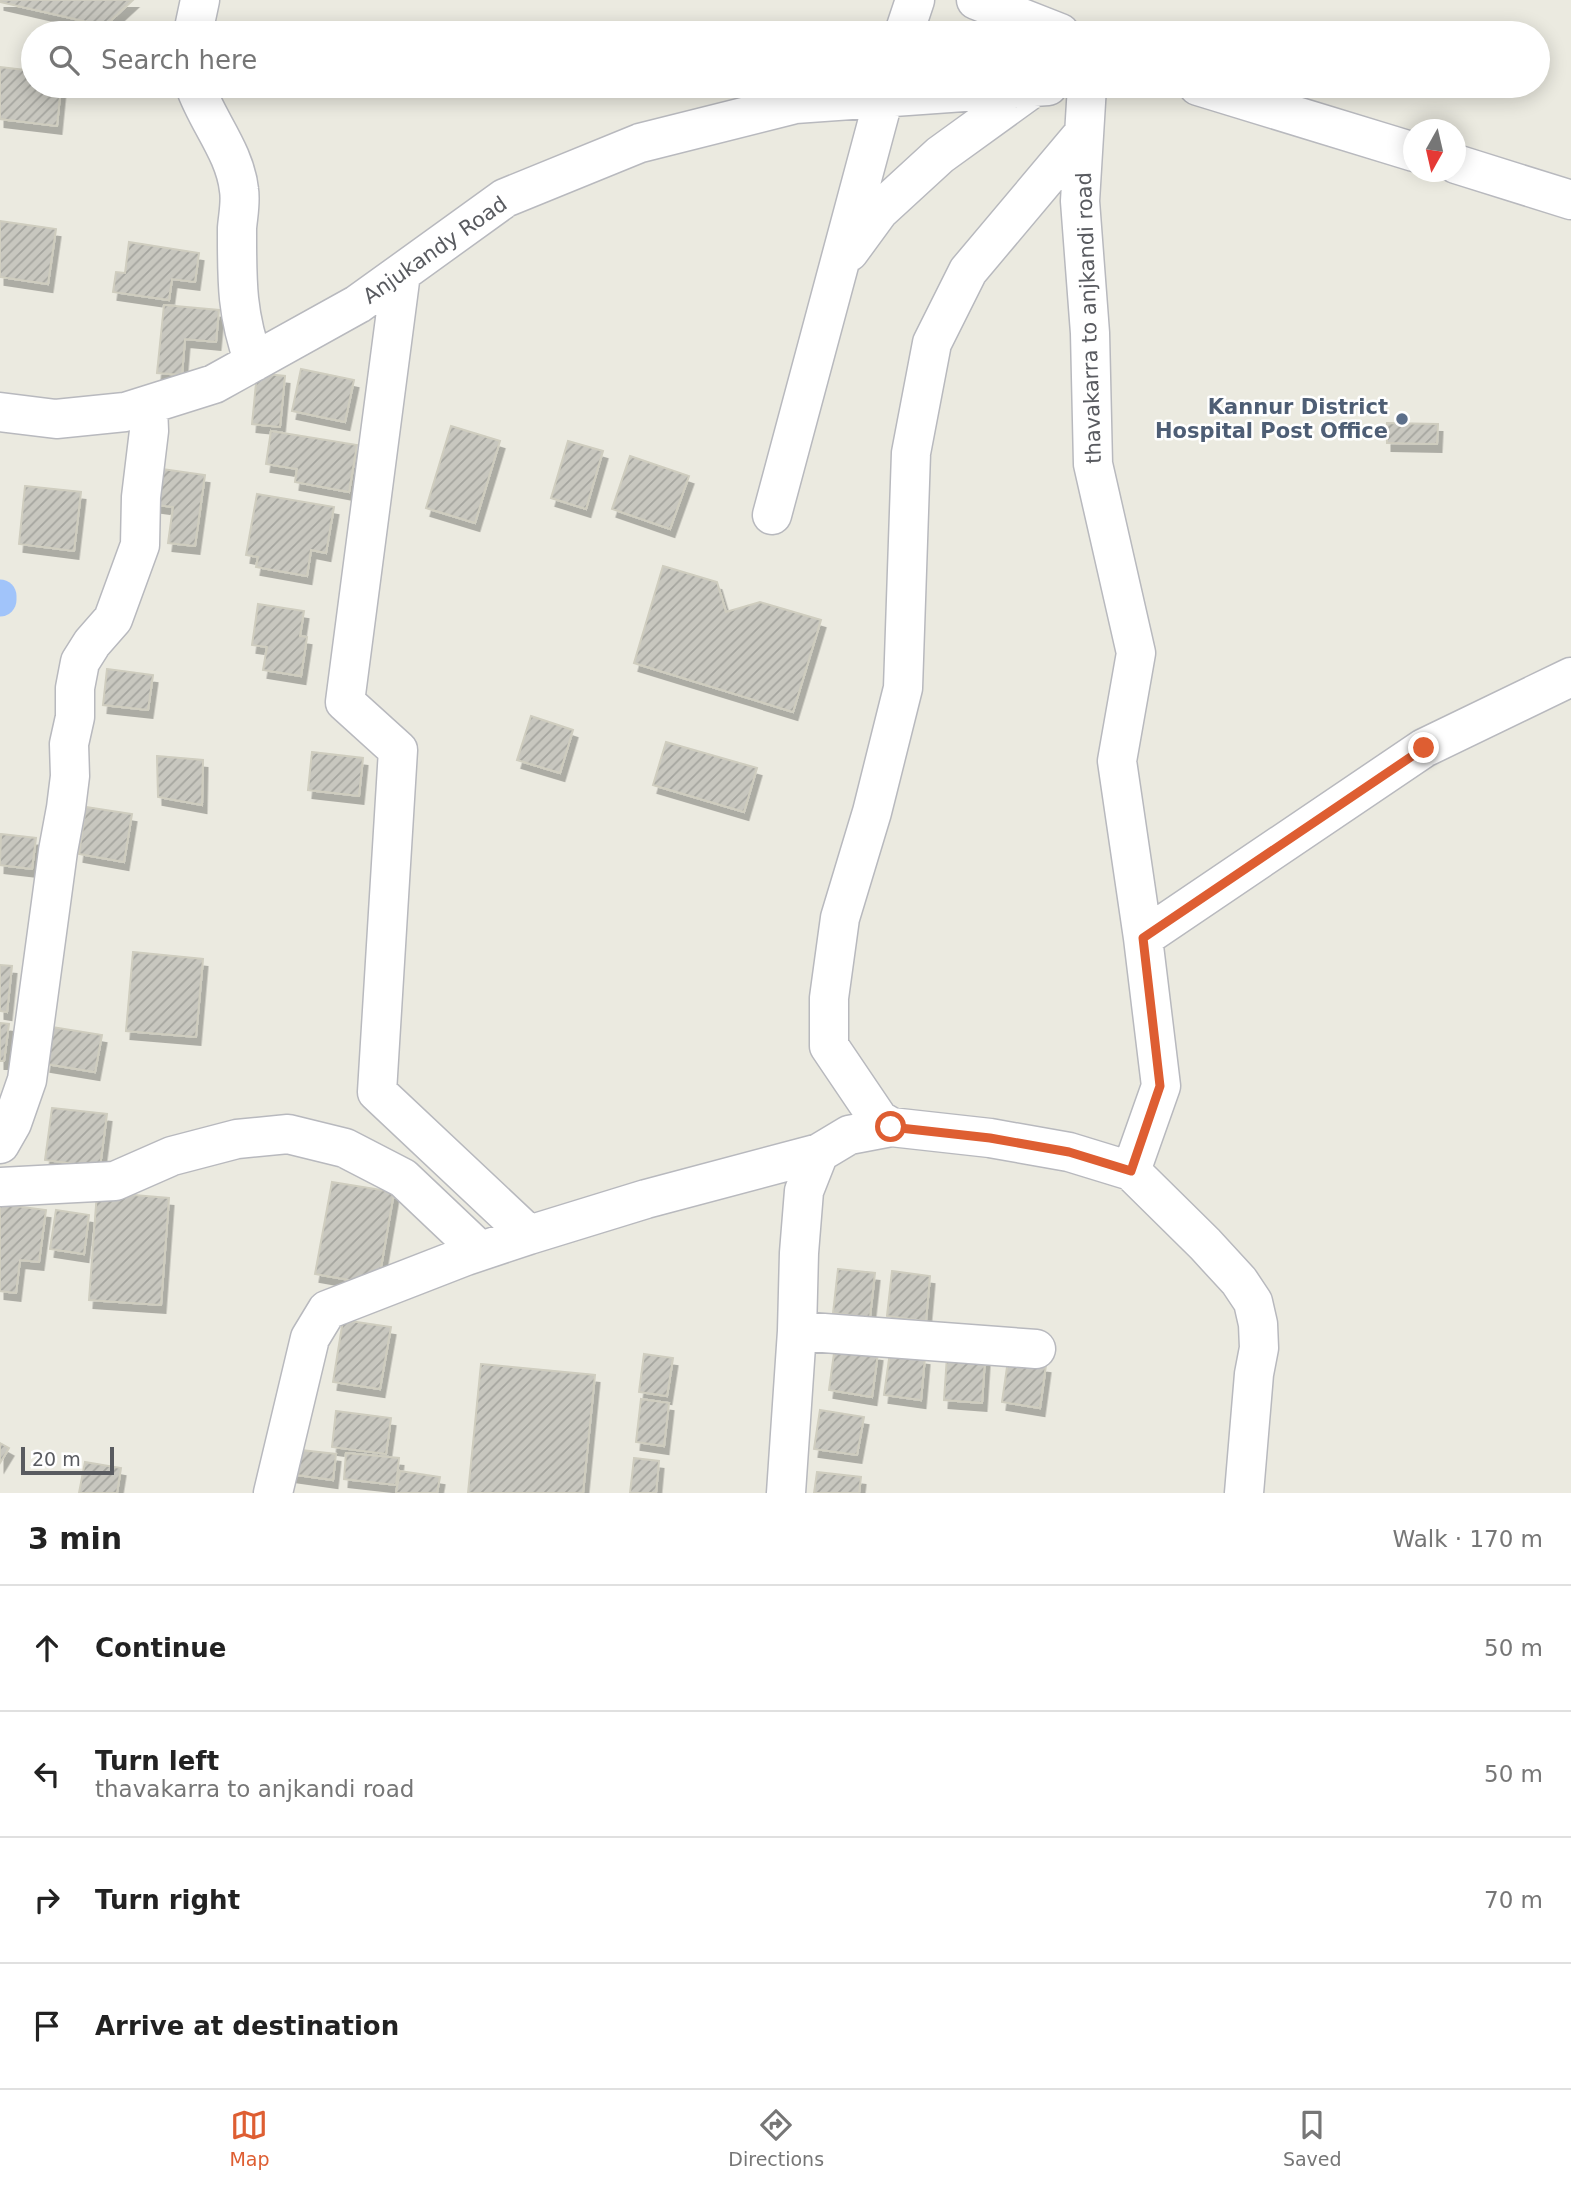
<!DOCTYPE html>
<meta charset="utf-8">
<style>
body{margin:0;font-family:"DejaVu Sans",sans-serif;background:#f2f2f2;color:#222}
.compass{position:absolute;left:1403px;top:119px;width:63px;height:63px;border-radius:50%;background:#fff;box-shadow:0 4px 18px #0003;rotate:188deg}
.scale{position:absolute;left:21px;bottom:18px;width:93px;box-sizing:border-box;padding-left:7px;border:4px solid #595b60;border-top:0;font-size:19px;line-height:24px;white-space:nowrap;color:#595b60;-webkit-text-stroke:5px #fff;paint-order:stroke}
.stop{position:absolute;width:21px;height:21px;margin:-16px;border:5px solid #de5e32;border-radius:50%;background:#fff}
.stop.end{background:#de5e32;border-color:#fff;box-shadow:0 2px 7px #0008}
.list{margin:0;padding:0;list-style:none}
h2{display:flex;justify-content:space-between;align-items:center;height:91px;margin:0;padding:0 28px;font-size:30px}
h2 small{font-size:23px;font-weight:400;color:#767676}
.list li{display:grid;grid-template-columns:46px 1fr auto;gap:21px;align-items:center;box-sizing:border-box;height:126px;padding:0 28px;border-top:2px solid #e0e0e0}
.list b{display:block;font-size:26px;white-space:nowrap}
.list p{margin:0;font-size:23px;white-space:nowrap;color:#767676}
.list em{font-size:23px;font-style:normal;color:#767676}
.icon{flex:none;width:38px;height:38px;fill:none;stroke:currentColor;stroke-width:2;stroke-linecap:round;stroke-linejoin:round}
.map{position:relative;flex:none;width:1571px;height:1493px;overflow:hidden}
.search{position:absolute;background:#fff;box-shadow:0 4px 18px #0003;left:21px;right:21px;top:21px;height:77px;display:flex;align-items:center;gap:18px;box-sizing:border-box;padding:0 24px;border-radius:38px;color:#767676;font-size:26px}
.sheet{height:595px;background:#fff}
nav{display:flex;justify-content:space-around;align-items:center;box-sizing:border-box;height:98px;border-top:2px solid #e0e0e0;background:#fff;font-size:19px;color:#767676}
nav a{display:grid;justify-items:center;gap:4px}
nav .on{color:#de5e32}
.map>svg:first-child{display:block}
.lines{fill:none;stroke-linecap:round;stroke-linejoin:round}
.canal{stroke:#a1c4fa;stroke-width:33}
.building{fill:url(#building-hatch);stroke:#cfcdbf;stroke-width:2;filter:url(#shadow)}
.minor-casing{stroke:#b8b9be;stroke-width:41}
.minor{stroke:#fff;stroke-width:38}
.route{stroke:#de5e32;stroke-width:9}
.service-dot{fill:#5c6f8a;stroke:#fff;stroke-width:2.5}
.labels{text-anchor:middle;dominant-baseline:central;stroke-width:5;stroke-linejoin:round;paint-order:stroke}
.street-label{font-size:21px;fill:#595b60;stroke:#fff}
.service-label{font-size:21px;font-weight:bold;fill:#4e5e75;stroke:#fff;text-anchor:end}
</style>
<div class="map">
<svg width="1571" height="1493" viewBox="0 0 1571 1493">
<defs>
<pattern id="building-hatch" width="6" height="6" patternUnits="userSpaceOnUse" patternTransform="scale(1.75)"><rect width="6" height="6" fill="#c8c7bf"/><path d="M-1 1l2-2M0 6l6-6M5 7l2-2" fill="none" stroke="#a5a59f"/></pattern>
<filter id="shadow"><feDropShadow dx="4.5" dy="8" stdDeviation="0" flood-color="#0004"/></filter>
</defs>
<rect width="100%" height="100%" fill="#ebeae0"/>
<g class="lines">
<path class="canal" d="M0,596v4"/>
</g>
<path class="building" d="M0,0h133l-28,26 -105,-24z
M0,67l33,4v15h28l-4,40 -57,-7z
M0,221l56,8 -8,55 -48,-7z
M129,242l70,11 -4,29 -23,-3 -3,21 -56,-8 3,-20 9,1z
M164,305l55,5 -3,32 -31,-3 -3,36 -25,-2z
M301,369l53,11 -9,42 -53,-11z
M257,373l28,3 -5,51 -28,-3z
M1387,423l51,1 -1,20 -50,-1z
M451,426l49,15 -25,82 -49,-15z
M271,431l86,14 -8,47 -54,-10 2,-13 -31,-5z
M568,441l35,10 -17,58 -35,-11z
M630,456l59,20 -19,53 -58,-20z
M155,468l50,7 -10,71 -27,-3 5,-36 -23,-3z
M25,486l56,6 -7,59 -55,-7z
M257,494l77,13 -8,46 -15,-3 -4,26 -51,-9 2,-10 -12,-2z
M663,566l54,16 9,30 34,-10 61,18 -28,92 -159,-49z
M258,604l46,7 -4,25 7,1 -6,39 -38,-6 4,-23 -15,-2z
M107,669l46,6 -5,35 -45,-5z
M531,716l42,14 -13,43 -43,-13z
M666,742l91,26 -13,44 -91,-27z
M312,752l51,6 -4,38 -51,-6z
M157,756l46,4 -1,45 -44,-8z
M86,807l46,7 -8,48 -45,-8z
M1,834l35,4 -4,31 -32,-4z
M133,952l70,7 -7,78 -70,-6z
M0,965l12,1 -5,46 -7,-1z
M0,1023l9,1 -5,37h-4z
M52,1027l50,8 -7,37 -49,-8z
M52,1108l55,6 -7,53 -55,-7z
M332,1182l62,10 -16,93 -63,-11z
M97,1192l72,6 -8,107 -72,-5z
M0,1204l46,6 -7,52 -19,-2 -4,33 -16,-2z
M56,1210l33,5 -5,39 -34,-5z
M838,1269l37,4 -5,44 -37,-4z
M892,1271l38,5 -4,45 -39,-5z
M343,1320l48,7 -11,62 -47,-7z
M835,1346l43,7 -6,44 -43,-7z
M890,1352l35,5 -4,43 -37,-5z
M644,1354l29,4 -6,38 -28,-4z
M947,1356l38,3 -3,44 -38,-3z
M1008,1360l38,5 -6,43 -38,-6z
M481,1364l114,11 -12,118h-115z
M641,1399l28,4 -5,43 -28,-4z
M820,1410l44,7 -7,38 -43,-6z
M336,1411l55,7 -5,36 -54,-7z
M0,1443l9,5 -9,15z
M292,1449l44,5 -3,26 -44,-6z
M346,1453l53,5 -3,27 -52,-6z
M634,1458l25,3 -3,32h-26z
M85,1462l36,6 -4,25h-38z
M400,1471l40,6 -3,16h-41z
M817,1472l44,5 -2,16h-45z"/>
<g class="lines">
<defs>
<path id="minor" d="M976,0l84,33
M193,33l7,-33
M904,33l11,-33
M195,86c12,35 40,66 44,104 2,12 -1,26 -2,38 0,50 -1,86 17,134
M1087,86l-7,115 10,132 3,131 43,189 -19,108 26,177 18,148 -30,85 74,73 34,37 14,21 5,22 1,24 -5,26 -10,119
M1198,86l216,66
M1456,164l115,36
M849,252l30,-41 61,-56 94,-68
M401,273l-56,429 53,48 -21,342 152,143
M0,412l56,7 69,-7 89,-28 144,-80 147,-106 135,-55 155,-39 253,-18
M772,515l115,-429
M1143,938l281,-190 147,-71
M891,1127l-12,-7 -50,-74v-48l11,-80 32,-106 31,-124 8,-235 21,-110 36,-72 116,-138
M0,1144l12,-21 15,-43 31,-229 8,-43 4,-32 -1,-32 6,-27v-29l5,-26 12,-19 21,-24 27,-74 1,-48 8,-66 -1,-25
M0,1187l115,-6 57,-25 65,-17 51,-5 57,14 58,30 77,73
M797,1331l239,18
M273,1493l37,-155 17,-28 139,-54 63,-21 117,-36 173,-46
M786,1493l11,-162 2,-78 5,-62 15,-38 30,-18 42,-8 99,11 79,14 62,19"/>
</defs>
<use href="#minor" class="minor-casing"/>
<use href="#minor" class="minor"/>
</g>
<g class="lines">
<path class="route" d="M891,1127l99,11 79,14 62,19 29,-85 -17,-148 281,-190"/>
</g>
<circle class="service-dot" cx="1402" cy="419" r="7"/>
<g class="labels">
<g class="street-label">
<text transform="translate(435 250) rotate(-35)">Anjukandy Road</text>
<text transform="translate(1089 318) rotate(-92)">thavakarra to anjkandi road</text>
</g>
<g class="service-label">
<text x="1388" y="407">Kannur District<tspan x="1388" dy="24">Hospital Post Office</tspan></text>
</g>
</g>
</svg>
<svg class="compass" viewBox="-18 -18 36 36"><path d="M0-13l5 13h-10z" fill="#e53935"/><path d="M0 13l5-13h-10z" fill="#767676"/></svg>
<div class="scale">20 m</div>
<div class="stop" style="left:891px;top:1127px"></div>
<div class="stop end" style="left:1424px;top:748px"></div>
<div class="search"><svg class="icon" aria-label="search" viewBox="0 0 24 24"><circle cx="10" cy="10" r="6"/><path d="M15 15l6 6"/></svg>Search here</div>
</div>
<section class="sheet">
<h2>3 min<small>Walk · 170 m</small></h2>
<ul class="list">
<li><svg class="icon" aria-label="ahead" viewBox="0 0 24 24"><path d="M12 20V5M6 11l6-6 6 6"/></svg><div><b>Continue</b></div><em>50 m</em></li>
<li><svg class="icon" aria-label="left" viewBox="0 0 24 24"><path d="M17 20v-9H6M10 6l-5 5 5 5"/></svg><div><b>Turn left</b><p>thavakarra to anjkandi road</p></div><em>50 m</em></li>
<li><svg class="icon" aria-label="right" viewBox="0 0 24 24"><path d="M7 20v-9h11M14 6l5 5-5 5"/></svg><div><b>Turn right</b></div><em>70 m</em></li>
<li><svg class="icon" aria-label="arrive" viewBox="0 0 24 24"><path d="M6 21V4h12l-3 4 3 4H6"/></svg><div><b>Arrive at destination</b></div></li>
</ul>
</section>
<nav>
<a class="on"><svg class="icon" aria-label="map" viewBox="0 0 24 24"><path d="M3 6l6-2 6 2 6-2v14l-6 2-6-2-6 2zM9 4v14M15 6v14"/></svg>Map</a>
<a><svg class="icon" aria-label="directions" viewBox="0 0 24 24"><path d="M12 3l9 9-9 9-9-9zM9 14v-3h6M13 9l2 2-2 2"/></svg>Directions</a>
<a><svg class="icon" aria-label="saved" viewBox="0 0 24 24"><path d="M7 4h10v16l-5-4-5 4z"/></svg>Saved</a>
</nav>
